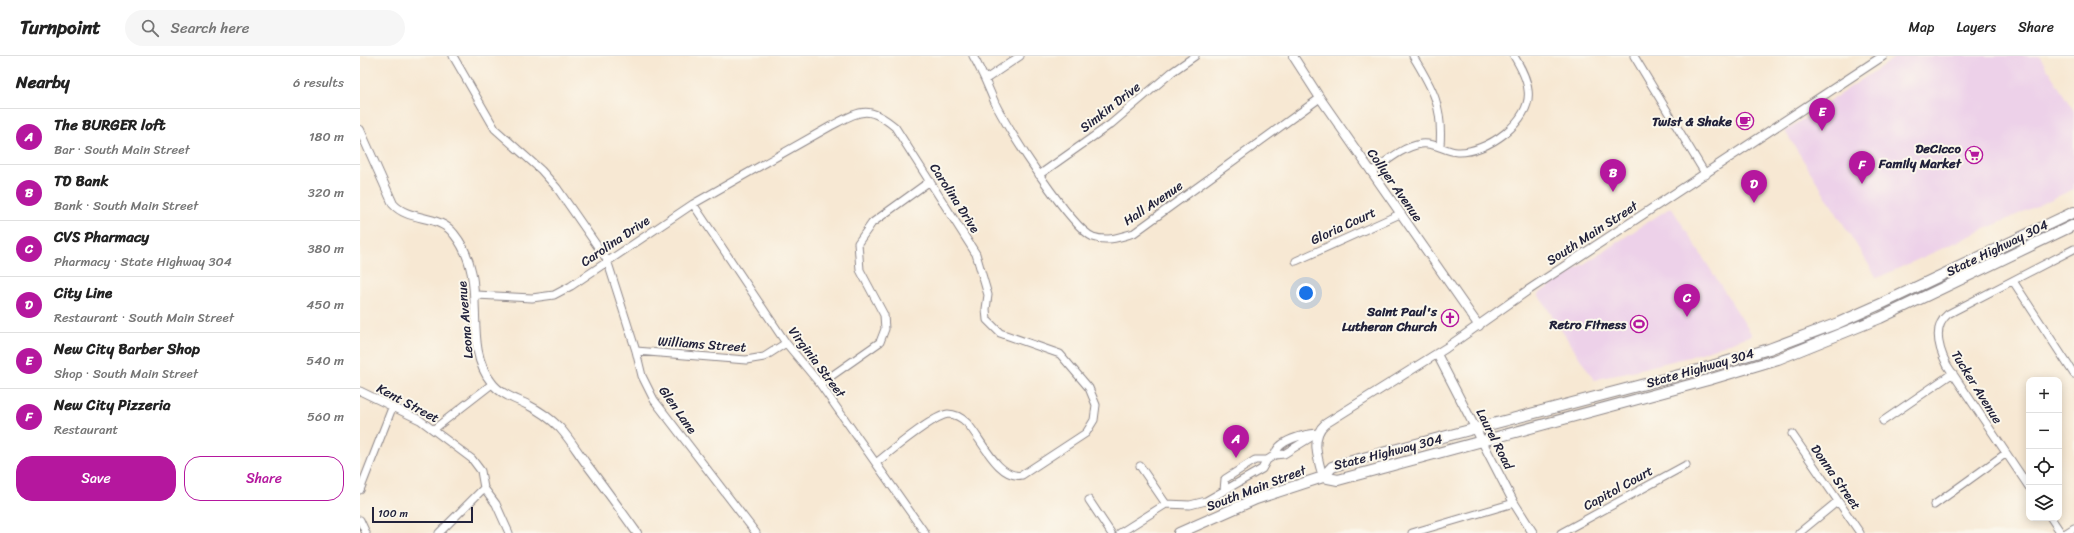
<!DOCTYPE html>
<meta charset="utf-8">
<style>
body{margin:0;font-family:Sriracha,sans-serif;background:#f6f6f6;color:#222}
.controls{position:absolute;right:12px;bottom:12px;display:grid;overflow:hidden;border-radius:8px;box-shadow:0 2px 10px #0003}
.controls button{width:36px;height:36px;display:grid;place-items:center;padding:0;border:0;border-bottom:1px solid #e0e0e0;background:#fff;color:#222;font:20px sans-serif}
.scale{position:absolute;left:12px;bottom:10px;width:101px;box-sizing:border-box;padding-left:4px;border:2px solid #22223b;border-top:0;font-size:11px;line-height:14px;white-space:nowrap;color:#22223b;-webkit-text-stroke:3px #fbf7ec;paint-order:stroke}
.you{position:absolute;left:946px;top:237px;width:14px;height:14px;margin:-10px;border:3px solid #fff;border-radius:50%;background:#1a73e8;box-shadow:0 0 0 6px #1a73e833}
.badge{display:grid;place-items:center;width:26px;height:26px;border-radius:50%;background:#b5179e;color:#fff;font-size:13px;font-weight:700}
.pin{position:absolute;translate:-50% -33px;filter:drop-shadow(0 1px 2px #0008)}
.pin::after{content:'';position:absolute;top:21px;width:14px;height:12px;background:inherit;clip-path:polygon(0 0,100% 0,50% 100%)}
.list{margin:0;padding:0;list-style:none}
h2{display:flex;justify-content:space-between;align-items:center;height:52px;margin:0;padding:0 16px;font-size:17px}
h2 small{font-size:13px;font-weight:400;color:#767676}
.list li{display:grid;grid-template-columns:26px 1fr auto;gap:12px;align-items:center;box-sizing:border-box;height:56px;padding:0 16px;border-top:1px solid #e0e0e0}
.list b{display:block;font-size:15px;white-space:nowrap}
.list p{margin:0;font-size:13px;white-space:nowrap;color:#767676}
.list em{font-size:13px;font-style:normal;color:#767676}
.actions{display:flex;gap:8px;padding:12px 16px}
.actions a{flex:1;padding:9px 0;border:1px solid #b5179e;border-radius:16px;text-align:center;font-size:14px;color:#b5179e}
.actions .main{background:#b5179e;color:#fff}
.icon{flex:none;width:22px;height:22px;fill:none;stroke:currentColor;stroke-width:2;stroke-linecap:round;stroke-linejoin:round}
.map{position:relative;flex:none;width:1714px;height:477px;overflow:hidden}
header{display:flex;align-items:center;gap:24px;box-sizing:border-box;height:56px;padding:0 20px;background:#fff;border-bottom:1px solid #e0e0e0}
header strong{font-size:19px}
nav{display:flex;gap:22px;margin-inline-start:auto;font-size:14px}
.search{width:280px;height:36px;background:#f6f6f6;display:flex;align-items:center;gap:10px;box-sizing:border-box;padding:0 14px;border-radius:22px;color:#767676;font-size:15px}
main{display:flex}
aside{flex:1;background:#fff}
.map>svg:first-child{display:block}
.built{fill:#edd1e9}
.lines{fill:none;stroke-linecap:round;stroke-linejoin:round}
.minor-casing{stroke:#8c8587;stroke-width:9}
.tertiary-casing{stroke:#8c8587;stroke-width:10}
.primary-casing{stroke:#8c8587;stroke-width:12}
.minor{stroke:#fff;stroke-width:7}
.tertiary{stroke:#fff;stroke-width:8}
.primary{stroke:#fff;stroke-width:10}
.labels{text-anchor:middle;dominant-baseline:central;stroke-width:4;stroke-linejoin:round;paint-order:stroke}
.street-label{font-size:13px;fill:#22223b;stroke:#fbf7ec}
.poi-label{font-size:13px;font-weight:bold;fill:#22223b;stroke:#fbf7ec;text-anchor:end}
</style>
<header>
<strong>Turnpoint</strong>
<div class="search"><svg class="icon" aria-label="search" viewBox="0 0 24 24"><circle cx="10" cy="10" r="6"/><path d="M15 15l6 6"/></svg>Search here</div>
<nav><a>Map</a><a>Layers</a><a>Share</a></nav>
</header>
<main>
<aside>
<h2>Nearby<small>6 results</small></h2>
<ul class="list">
<li><span class="badge">A</span><div><b>The BURGER loft</b><p>Bar · South Main Street</p></div><em>180 m</em></li>
<li><span class="badge">B</span><div><b>TD Bank</b><p>Bank · South Main Street</p></div><em>320 m</em></li>
<li><span class="badge">C</span><div><b>CVS Pharmacy</b><p>Pharmacy · State Highway 304</p></div><em>380 m</em></li>
<li><span class="badge">D</span><div><b>City Line</b><p>Restaurant · South Main Street</p></div><em>450 m</em></li>
<li><span class="badge">E</span><div><b>New City Barber Shop</b><p>Shop · South Main Street</p></div><em>540 m</em></li>
<li><span class="badge">F</span><div><b>New City Pizzeria</b><p>Restaurant</p></div><em>560 m</em></li>
</ul>
<div class="actions"><a class="main">Save</a><a>Share</a></div>
</aside>
<div class="map">
<svg width="1714" height="477" viewBox="0 0 1714 477">
<rect width="100%" height="100%" fill="#fbf7ec"/>
<filter id="ink" filterUnits="userSpaceOnUse"><feTurbulence type="fractalNoise" baseFrequency=".025" numOctaves="2"/><feDisplacementMap in="SourceGraphic" scale="8" xChannelSelector="R" yChannelSelector="G"/><feConvolveMatrix kernelMatrix="1 2 1 2 8 2 1 2 1" color-interpolation-filters="sRGB"/></filter>
<filter id="wash" filterUnits="userSpaceOnUse"><feTurbulence type="fractalNoise" baseFrequency=".012" numOctaves="4" result="noise"/><feDisplacementMap in="SourceGraphic" scale="16" xChannelSelector="R" yChannelSelector="G"/><feGaussianBlur stdDeviation="0.9" result="paint"/><feColorMatrix in="noise" values="0 0 0 0 0 0 0 0 0 0 0 0 0 0 0 0 0 1.4 0 .05"/><feComposite in="paint" operator="in"/></filter>
<g filter="url(#wash)">
<rect width="100%" height="100%" fill="#f7e8d3"/>
<path class="built" d="M1537,0h142l35,55v78l-197,89 -92,-147z
M1311,151l81,128 -63,22 -95,23 -56,-86z"/>
</g>
<g filter="url(#ink)">
<g class="lines">
<defs>
<path id="minor" d="M93,0l42,73 46,41 16,18 50,72 29,91 6,25 12,24 102,133
M613,0c9,15 15,31 22,47 11,24 76,125 98,134 14,5 27,0 41,-4l186,-135
M1053,0c20,33 30,50 27,90
M1274,0l72,119
M626,23l34,-23
M1011,116c15,-10 31,-25 50,-28 13,-2 24,7 36,8 28,2 76,-31 71,-62 -1,-12 -8,-24 -14,-34
M679,119l72,-51 61,-52 23,-16
M333,148l93,139 34,41 105,149
M936,205l104,-47
M1653,225l61,93
M116,239l56,3 22,-3 17,-9 122,-82 138,-78c29,-15 37,-22 64,1l81,127 12,41 -2,14 1,11 13,13 60,21 29,34 7,17 -2,15 -8,13 -64,42c-24,5 -41,-37 -55,-52 -5,-5 -12,-9 -19,-9 -16,2 -58,38 -72,49
M276,295l110,9 18,-3 22,-14
M460,328l60,-42 5,-13 -1,-14 -24,-45 -2,-27 14,-20 58,-42
M0,335l60,29 52,39 9,12 3,17 12,16 13,29
M1523,365l70,-48
M74,373l58,-45
M1432,378l68,99
M915,399c2,-15 30,-21 43,-22
M780,410l26,38
M1669,431l-82,-122c-8,-16 -15,-38 1,-51l126,-65
M0,434l32,-82
M864,435l1,-12 30,-19h12l8,-5 9,-1 34,-21
M729,444l22,33
M1574,449l71,-51
M1691,462l10,15
M0,464l6,13
M79,477l45,-45
M760,477l46,-29 24,1 16,-4 56,-32 5,-9
M1052,477l102,-30
M1201,477l125,-68
M1439,477l39,-32
M1706,477l8,-5"/>
<path id="tertiary" d="M933,0l27,42 159,228
M0,74l33,74c16,18 46,10 61,30 38,47 5,109 38,149 8,11 24,16 36,22 12,6 23,14 32,23 9,10 17,23 25,34 18,24 35,47 52,71
M1077,298l77,149 19,30
M963,421c-5,-17 -13,-40 2,-53l121,-76 81,-57 356,-235"/>
<path id="primary" d="M963,421l9,-10 12,-4 354,-93 71,-21 69,-26 45,-20 191,-91
M963,421l15,3 370,-100 70,-21 102,-41 194,-93
M819,477l77,-34 67,-22"/>
</defs>
<use href="#minor" class="minor-casing"/>
<use href="#tertiary" class="tertiary-casing"/>
<use href="#primary" class="primary-casing"/>
<use href="#minor" class="minor"/>
<use href="#tertiary" class="tertiary"/>
<use href="#primary" class="primary"/>
</g>
</g>
<defs>
<symbol id="cafe-ring" viewBox="-11 -11 22 22"><circle r="9.5" fill="#fbf7ec" stroke="#b5179e" stroke-width="1.5"/><path d="M-5.5-4.5H6V0H3Q3 3.5 0 3.5H-2.5Q-5.5 3.5-5.5 0ZM3-3.2v2h1.7v-2ZM-6 4.5H4V6H-6Z" fill="#b5179e"/></symbol>
<symbol id="supermarket-ring" viewBox="-11 -11 22 22"><circle r="9.5" fill="#fbf7ec" stroke="#b5179e" stroke-width="1.5"/><path d="M-6-5.5h2.5l.6 2H6L4.5 2H-2.5L-4.4-4H-6ZM-1.5 3.2a1.3 1.3 0 1 0 .1 0ZM3 3.2a1.3 1.3 0 1 0 .1 0Z" fill="#b5179e"/></symbol>
<symbol id="church-ring" viewBox="-11 -11 22 22"><circle r="9.5" fill="#fbf7ec" stroke="#b5179e" stroke-width="1.5"/><path d="M-1.2-6h2.4v3.5h3.3v2.4h-3.3V6h-2.4V-.1h-3.3v-2.4h3.3Z" fill="#b5179e"/></symbol>
<symbol id="stadium-ring" viewBox="-11 -11 22 22"><circle r="9.5" fill="#fbf7ec" stroke="#b5179e" stroke-width="1.5"/><path d="M0-5a6.5 5 0 1 0 0 10a6.5 5 0 1 0 0-10ZM-3.5-1.8h7v3.6h-7Z" fill="#b5179e"/></symbol>
</defs>
<g fill-rule="evenodd">
<use href="#cafe-ring" x="1375" y="55" width="20" height="20"/>
<use href="#supermarket-ring" x="1604" y="89" width="20" height="20"/>
<use href="#church-ring" x="1080" y="252" width="20" height="20"/>
<use href="#stadium-ring" x="1269" y="258" width="20" height="20"/>
</g>
<g class="labels">
<g class="street-label">
<text transform="translate(750 51) rotate(-38)">Simkin Drive</text>
<text transform="translate(1035 129) rotate(55)">Collyer Avenue</text>
<text transform="translate(595 142) rotate(57)">Carolina Drive</text>
<text transform="translate(793 147) rotate(-34)">Hall Avenue</text>
<text transform="translate(983 170) rotate(-25)">Gloria Court</text>
<text transform="translate(1232 177) rotate(-33)">South Main Street</text>
<text transform="translate(255 185) rotate(-34)">Carolina Drive</text>
<text transform="translate(1637 192) rotate(-26)">State Highway 304</text>
<text transform="translate(105 264) rotate(-95)">Leona Avenue</text>
<text transform="translate(342 288) rotate(4)">Williams Street</text>
<text transform="translate(457 306) rotate(53)">Virginia Street</text>
<text transform="translate(1340 312) rotate(-16)">State Highway 304</text>
<text transform="translate(1617 331) rotate(58)">Tucker Avenue</text>
<text transform="translate(48 347) rotate(28)">Kent Street</text>
<text transform="translate(318 354) rotate(55)">Glen Lane</text>
<text transform="translate(1135 383) rotate(63)">Laurel Road</text>
<text transform="translate(1028 396) rotate(-14)">State Highway 304</text>
<text transform="translate(1476 421) rotate(55)">Donna Street</text>
<text transform="translate(896 432) rotate(-21)">South Main Street</text>
<text transform="translate(1258 432) rotate(-29)">Capitol Court</text>
</g>
<g class="poi-label">
<text x="1372" y="65">Twist &amp; Shake</text>
<text x="1601" y="92">DeCicco<tspan x="1601" dy="15">Family Market</tspan></text>
<text x="1077" y="255">Saint Paul's<tspan x="1077" dy="15">Lutheran Church</tspan></text>
<text x="1266" y="268">Retro Fitness</text>
</g>
</g>
</svg>
<div class="controls">
<button>+</button>
<button>−</button>
<button><svg class="icon" aria-label="locate" viewBox="0 0 24 24"><circle cx="12" cy="12" r="6"/><path d="M12 2v4M12 18v4M2 12h4M18 12h4"/></svg></button>
<button><svg class="icon" aria-label="layers" viewBox="0 0 24 24"><path d="M12 4l9 5-9 5-9-5zM3 14l9 5 9-5"/></svg></button>
</div>
<div class="scale">100 m</div>
<div class="you"></div>
<div class="pin badge" style="left:876px;top:402px">A</div>
<div class="pin badge" style="left:1253px;top:136px">B</div>
<div class="pin badge" style="left:1327px;top:261px">C</div>
<div class="pin badge" style="left:1394px;top:147px">D</div>
<div class="pin badge" style="left:1462px;top:75px">E</div>
<div class="pin badge" style="left:1502px;top:128px">F</div>
</div>
</main>
